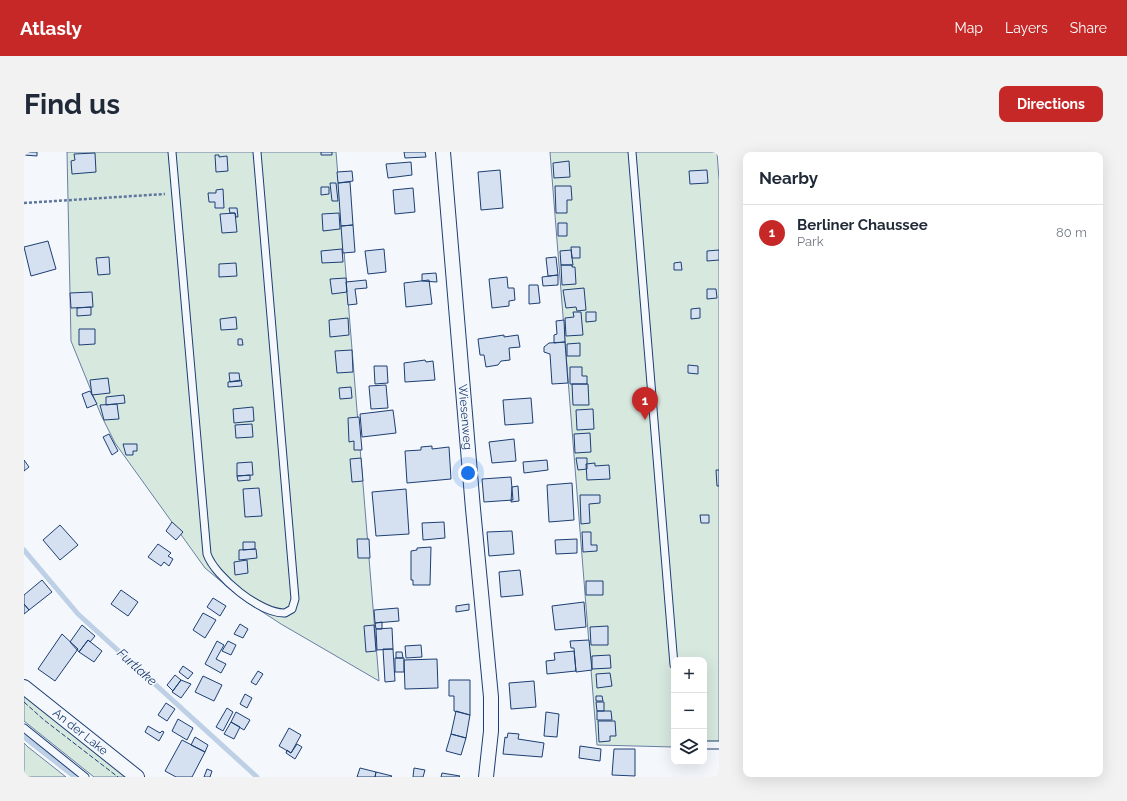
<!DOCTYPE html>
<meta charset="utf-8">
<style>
body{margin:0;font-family:Raleway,sans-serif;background:#f2f2f3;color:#1f2937}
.controls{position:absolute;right:12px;bottom:12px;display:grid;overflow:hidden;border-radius:8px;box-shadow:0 4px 16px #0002}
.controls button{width:36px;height:36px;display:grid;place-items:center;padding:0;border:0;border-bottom:1px solid #e0e1e3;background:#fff;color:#1f2937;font:20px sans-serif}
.you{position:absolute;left:444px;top:321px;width:14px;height:14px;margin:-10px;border:3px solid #fff;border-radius:50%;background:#1a73e8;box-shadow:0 0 0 6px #1a73e833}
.badge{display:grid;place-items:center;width:26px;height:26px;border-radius:50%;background:#c62828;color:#fff;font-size:13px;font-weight:700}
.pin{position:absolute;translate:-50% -33px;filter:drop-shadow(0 1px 2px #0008)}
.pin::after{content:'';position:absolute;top:21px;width:14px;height:12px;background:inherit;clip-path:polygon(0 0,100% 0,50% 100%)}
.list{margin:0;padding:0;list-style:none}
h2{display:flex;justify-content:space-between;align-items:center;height:52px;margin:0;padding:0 16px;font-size:17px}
h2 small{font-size:13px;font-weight:400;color:#747a83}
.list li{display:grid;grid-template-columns:26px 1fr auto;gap:12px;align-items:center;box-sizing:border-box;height:56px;padding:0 16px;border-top:1px solid #e0e1e3}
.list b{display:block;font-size:15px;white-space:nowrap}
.list p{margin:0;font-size:13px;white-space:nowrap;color:#747a83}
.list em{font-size:13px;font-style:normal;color:#747a83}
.icon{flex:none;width:22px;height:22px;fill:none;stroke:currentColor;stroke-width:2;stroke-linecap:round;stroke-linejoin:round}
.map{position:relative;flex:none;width:695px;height:625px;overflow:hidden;border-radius:8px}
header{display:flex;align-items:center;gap:24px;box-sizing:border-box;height:56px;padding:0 20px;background:#c62828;color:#fff}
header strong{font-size:19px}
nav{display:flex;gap:22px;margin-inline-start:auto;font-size:14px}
.intro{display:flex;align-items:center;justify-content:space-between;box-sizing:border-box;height:96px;padding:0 24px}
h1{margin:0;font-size:28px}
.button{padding:10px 18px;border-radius:8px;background:#c62828;color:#fff;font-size:14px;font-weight:700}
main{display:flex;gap:24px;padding:0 24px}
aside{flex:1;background:#fff;border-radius:8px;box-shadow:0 4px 16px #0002}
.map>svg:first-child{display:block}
.green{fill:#d7e8df;stroke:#687fa3}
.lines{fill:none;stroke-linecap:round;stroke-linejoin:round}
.stream{stroke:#bed0e5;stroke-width:5}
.building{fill:#d5e0f0;stroke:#1d3f73}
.service-casing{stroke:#1d3f73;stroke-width:9}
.minor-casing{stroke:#1d3f73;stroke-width:16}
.path{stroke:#5e769c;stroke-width:2.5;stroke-dasharray:3 2;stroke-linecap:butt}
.service{stroke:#f4f7fb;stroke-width:7}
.minor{stroke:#f4f7fb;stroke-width:14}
.fence{stroke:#1d3f73;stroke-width:1;stroke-dasharray:5 2;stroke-linecap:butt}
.labels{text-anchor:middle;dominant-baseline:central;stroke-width:3;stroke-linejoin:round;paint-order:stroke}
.street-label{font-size:12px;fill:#1d3f73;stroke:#f4f7fb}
.water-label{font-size:13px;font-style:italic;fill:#1d3f73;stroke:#f4f7fb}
</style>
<header>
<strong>Atlasly</strong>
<nav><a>Map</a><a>Layers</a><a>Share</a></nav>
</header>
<div class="intro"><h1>Find us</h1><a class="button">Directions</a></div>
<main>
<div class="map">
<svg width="695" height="625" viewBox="0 0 695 625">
<rect width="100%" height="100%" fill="#f4f7fb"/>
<path class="green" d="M43,0h269l43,529 -98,-57 -40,-26 -36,-30 -90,-125 -14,-28 -30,-74z
M526,0h167l2,28v568h-15v-88h-30v87l-77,-2z
M0,540l106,85h-36l-70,-56z
M0,591l4,4 38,30h-42z"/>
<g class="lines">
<path class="stream" d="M0,398l54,64 179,163
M0,585l51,40"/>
</g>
<path class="building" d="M0,0h13v4l-13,-1z
M297,0h11v3h-11z
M380,0h21l1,5 -21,1z
M71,1l1,19 -24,2 -1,-13 4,-1 -1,-6z
M191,3h4v2l8,-1 1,15 -12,1z
M545,9l1,16 -16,1 -1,-15z
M387,10l1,13 -24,3 -2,-14z
M476,18l3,38 -22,2 -3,-38z
M683,18l1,13 -18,1 -1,-13z
M328,19l1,10 -15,2 -1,-11z
M326,30l3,43 -12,1 -3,-43z
M306,31h6l2,18h-6z
M531,34h16l1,14h-5v13h-11z
M297,35h8v7l-8,1z
M389,36l2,24 -20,2 -2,-24z
M199,37l1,19h-9v-6h-6l-1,-9h8v-3z
M205,56h8l1,9h-2l-1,-4h-5z
M211,61l2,19 -15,1 -2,-19z
M315,61l1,16 -17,2 -1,-17z
M534,71h9v13h-9z
M329,73l2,27 -12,1 -2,-27z
M24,89l8,28 -25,7 -7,-29z
M547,95h9v11h-8z
M318,97l1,13 -21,1 -1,-12z
M360,97l2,23 -18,2 -3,-23z
M547,98l2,15h-12l-1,-14z
M695,98v10l-12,1v-10z
M85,105l1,17 -12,1 -2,-17z
M532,105l2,18 -10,1 -2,-18z
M657,110l1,8h-8v-7z
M212,111l1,13 -18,1v-13z
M537,113h11v2h3l1,17 -14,1z
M412,121l1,9 -15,-1v-7z
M534,123v10l-15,1 -1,-9z
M483,125l1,11h6l1,12 -6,1v5l-17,2 -3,-29z
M322,126l1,14 -15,2 -2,-15z
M342,128l1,8 -12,1 2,15 -9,1 -2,-23z
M405,128l3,24 -26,3 -2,-24z
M505,133h9l2,18 -11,1z
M560,136l2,22 -9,1 -1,-4 -10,1 -3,-18z
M683,137h9l1,9 -10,1z
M68,140l1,15 -22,1 -1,-15z
M67,155v8l-14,1v-8z
M676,156v10l-9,1v-10z
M549,160h8l2,23 -17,1 -1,-18 9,-1z
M562,160h10v9l-10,1z
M212,165l1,12 -16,1 -1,-11z
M324,166l1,17 -19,2 -1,-17z
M540,168l1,22 -11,1v-8l3,-1 -1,-13z
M55,177h16v15l-16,1z
M480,183v2l14,-2 2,12 -11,1 1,12 -9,1 -3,4 -12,2 -2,-12h-4l-2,-16z
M214,187h4l1,6h-5z
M541,190l3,41 -16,1 -2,-30 -6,-2v-5l5,-4z
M556,191v13h-13v-12z
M328,198l1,22 -16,1 -2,-22z
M401,208l1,2 7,-1 2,19 -30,2 -1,-19z
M664,213l10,1v8l-10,-1z
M350,214h13l1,17 -13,1z
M546,215h12v9h5v8h-17z
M205,221h10l1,8 -10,1z
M84,226l2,15 -18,2 -2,-15z
M217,228l1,6 -14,1v-5z
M548,232h16l1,21h-16z
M362,233l2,23 -17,1 -2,-23z
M327,235l1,11 -12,1 -1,-11z
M66,239l7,13 -10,4 -5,-14z
M100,243l1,8 -19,2v-8z
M507,246l2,25 -28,2 -2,-25z
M93,252l2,15 -15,1 -4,-15z
M229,255l1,14 -20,2 -1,-14z
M569,257l1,20 -17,1 -1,-20z
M369,258l3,23 -34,4 -2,-23z
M335,265l3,33h-8v-9l-5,1 -1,-24z
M228,272l1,13 -17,1 -1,-13z
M566,281l1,19 -16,1 -1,-19z
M85,282l9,17 -6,4 -9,-18z
M490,287l2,22 -24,2 -3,-21z
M99,292h14v7h-4v4h-7z
M408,294v3l17,-2 2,32 -44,4 -2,-32 16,-1v-3z
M337,306l2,23 -11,1 -2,-23z
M552,306h11v11l-9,1z
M0,308l5,7 -5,4z
M523,308l1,10 -24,3 -1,-11z
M228,310l1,13 -16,1v-13z
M571,311v3l14,-1 1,14 -23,1 -1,-16z
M692,318h3v16h-2z
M226,323v5l-12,1 -1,-5z
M487,325l2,23 -29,2 -2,-23z
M548,331l2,37 -25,2 -2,-37z
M494,334l1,15 -8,1 1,-15z
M235,336l3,28 -17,1 -2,-28z
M382,337l3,45 -33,2 -4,-44z
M556,343h20v8l-11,1 1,19 -9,1z
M676,363h9v8h-8z
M148,370l11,10 -7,8 -10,-9z
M420,370l1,16 -22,2 -1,-17z
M36,373l18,20 -18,15 -17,-20z
M488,379l2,23 -25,2 -2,-24z
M558,380h9v13h6v6l-14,1z
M333,387h12l1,19h-12z
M553,387v14l-21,1 -1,-14z
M219,390h12v7l-12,1z
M134,392l13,9 -3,3 5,3 -4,7 -5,-4 -3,4 -13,-9z
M407,395l-1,38h-17v-5h-2v-29l6,-1v-2z
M232,397l1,9 -18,2v-10z
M223,408l1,13 -13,2 -1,-13z
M496,418l3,25 -22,2 -2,-25z
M18,428l10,12 -23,18 -5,-6v-9z
M562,429h17v14h-17z
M97,438l17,12 -10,14 -17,-12z
M189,446l13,8 -6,10 -13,-9z
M560,450l2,25 -31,3 -3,-24z
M0,452l5,6 -5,4z
M445,452v6l-13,2v-6z
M374,456l1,13 -24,2 -1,-13z
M179,461l13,7 -11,18 -12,-8z
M358,470v7h-6l-1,-6z
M216,472l8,5 -5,9 -9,-4z
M58,473l13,11 -5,6 -2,-2 -9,12 -9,-10z
M350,473l2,26 -10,1 -2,-26z
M584,474v19h-17l-1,-18z
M368,476l1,21 -16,1 -1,-21z
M38,482l16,15 -23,32 -17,-12z
M64,488l14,11 -8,11 -15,-10z
M565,488l3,30 -16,2 -2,-24h-3l-1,-7z
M193,489l7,4 -8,14 10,5 -5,9 -16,-9z
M204,489l8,4 -5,10 -9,-4z
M397,493l1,12 -16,1 -1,-12z
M359,497h10l2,32 -10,1z
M550,499l2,20 -29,3 -1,-13 9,-1 -1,-7z
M372,500h6l1,6h-7z
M586,503l1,13 -19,1v-13z
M371,506h9v14h-9z
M413,507l1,29 -33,1 -1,-29z
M159,514l10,7 -5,6 -9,-7z
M234,519l5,3 -7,11 -5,-3z
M586,521l2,13 -15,2 -1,-14z
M151,523l6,5 -8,11 -6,-6z
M179,524l19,9 -8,16 -19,-9z
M157,528l10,4 -10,14 -9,-6z
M425,528h21v35l-16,-4v-15h-5z
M510,529l2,26 -25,2 -2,-26z
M221,542l7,4 -5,10 -7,-4z
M572,544h6l1,5h-7z
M572,550h8v9h-7z
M142,551l9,6 -8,12 -9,-6z
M203,556l6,4 -10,19 -7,-4z
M432,559l14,4 -4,23 -15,-4z
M573,559h14l1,9h-15z
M212,560l14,8 -6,10 -13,-8z
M522,560l13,2 -2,23 -13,-1z
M154,567l15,9 -6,12 -15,-9z
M574,569h17l1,15h-6v5l-11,1z
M207,570l9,5 -6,12 -10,-5z
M124,574l12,7 2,-2 2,1 -5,9 -14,-9z
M265,576l12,7 -10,18 -12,-7z
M484,581l11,1 -1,5 26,4 -2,14 -39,-3 2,-17 2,1z
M427,582l15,4 -5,17 -15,-4z
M171,585l13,8 -3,7 -14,-7z
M158,588l23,12 -13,25h-16l-11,-6z
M273,592l5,3 -7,12 -9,-6 1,-3 4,3z
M556,594l21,3 -1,12 -21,-3z
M590,597h21v27l-23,-1z
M336,616l16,4 -1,5h-18z
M390,616l11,2 -2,7h-10z
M183,617l5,2 -2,6h-6z
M352,620l16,4 -1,1h-16z
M418,621l18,3 -1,1h-18z"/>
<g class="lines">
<defs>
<path id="service" d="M148,0l35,402c8,23 54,60 78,59l7,-4 3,-10 -38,-447
M608,0l42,513
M0,576l61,49
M680,593h15"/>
<g id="minor">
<path id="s1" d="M419,0l30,357 18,188v34l-5,46"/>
<path id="s2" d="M0,535l113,90"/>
</g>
</defs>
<use href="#service" class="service-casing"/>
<use href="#minor" class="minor-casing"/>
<path class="path" d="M0,51l141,-9"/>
<use href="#service" class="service"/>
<use href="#minor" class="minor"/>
<path class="fence" d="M0,550l20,18 74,57"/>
</g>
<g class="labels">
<g class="street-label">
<text stroke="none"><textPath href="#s1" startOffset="266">Wiesenweg</textPath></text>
<text stroke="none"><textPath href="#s2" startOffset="72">An der Lake</textPath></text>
</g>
<g class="water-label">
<text transform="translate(113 515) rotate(42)">Furtlake</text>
</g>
</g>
</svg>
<div class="controls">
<button>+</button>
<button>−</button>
<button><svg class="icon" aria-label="layers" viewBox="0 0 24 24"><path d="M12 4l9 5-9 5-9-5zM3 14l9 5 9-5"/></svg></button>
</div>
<div class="you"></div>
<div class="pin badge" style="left:621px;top:268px">1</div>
</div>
<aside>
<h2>Nearby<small></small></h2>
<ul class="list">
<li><span class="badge">1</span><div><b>Berliner Chaussee</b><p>Park</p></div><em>80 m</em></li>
</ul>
</aside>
</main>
